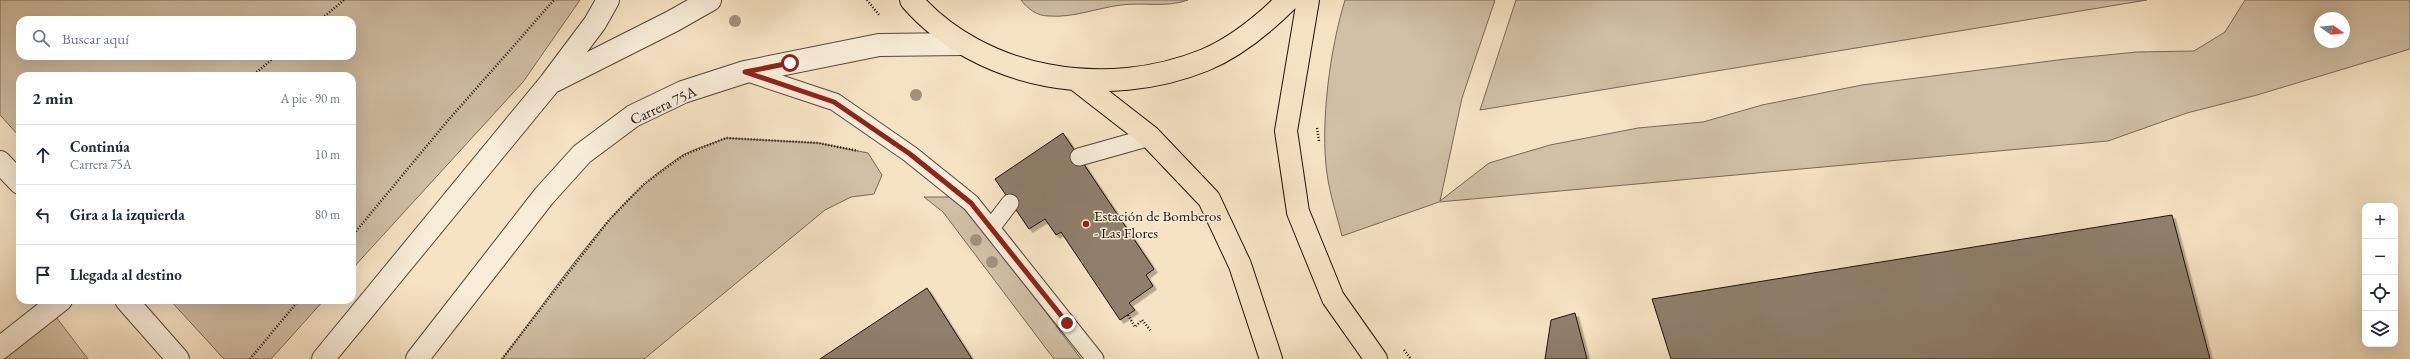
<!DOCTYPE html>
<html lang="es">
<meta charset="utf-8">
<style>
body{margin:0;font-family:"EB Garamond",serif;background:#f6f6f7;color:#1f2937}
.controls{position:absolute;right:12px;bottom:12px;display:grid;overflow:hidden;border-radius:8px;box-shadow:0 4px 16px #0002}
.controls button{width:36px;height:36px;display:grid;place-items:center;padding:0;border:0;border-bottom:1px solid #e0e1e3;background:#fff;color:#1f2937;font:20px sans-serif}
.compass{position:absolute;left:2314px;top:12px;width:36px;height:36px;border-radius:50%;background:#fff;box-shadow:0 4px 16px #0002;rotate:105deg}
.stop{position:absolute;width:12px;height:12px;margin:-9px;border:3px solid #8f2418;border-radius:50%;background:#fff}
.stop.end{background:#8f2418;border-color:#fff;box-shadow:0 1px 4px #0008}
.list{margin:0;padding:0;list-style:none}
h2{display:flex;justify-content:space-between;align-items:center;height:52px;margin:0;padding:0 16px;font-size:17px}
h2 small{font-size:13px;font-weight:400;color:#747a83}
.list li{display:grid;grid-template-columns:26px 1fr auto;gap:12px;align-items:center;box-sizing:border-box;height:60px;padding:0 16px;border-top:1px solid #e0e1e3}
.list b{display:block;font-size:15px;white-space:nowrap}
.list p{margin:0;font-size:13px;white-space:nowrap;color:#747a83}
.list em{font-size:13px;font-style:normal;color:#747a83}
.icon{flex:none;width:22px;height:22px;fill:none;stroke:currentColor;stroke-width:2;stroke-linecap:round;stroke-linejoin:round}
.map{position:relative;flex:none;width:2410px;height:359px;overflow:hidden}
.search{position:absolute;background:#fff;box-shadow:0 4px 16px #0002;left:16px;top:16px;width:340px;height:44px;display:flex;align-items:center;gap:10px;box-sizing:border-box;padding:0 14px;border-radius:12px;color:#747a83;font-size:15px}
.panel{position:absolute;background:#fff;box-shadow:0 4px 16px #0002;left:16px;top:72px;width:340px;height:232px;border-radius:12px}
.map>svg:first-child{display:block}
.green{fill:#d1c0a5;stroke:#786a58;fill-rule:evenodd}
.building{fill:#8f7f6c;stroke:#1f130c;filter:url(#shadow)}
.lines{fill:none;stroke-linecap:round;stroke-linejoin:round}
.service-casing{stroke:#55473a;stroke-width:19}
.minor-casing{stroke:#55473a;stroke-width:24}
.trunk-casing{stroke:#1f130c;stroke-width:24}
.path{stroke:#1f130c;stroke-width:2.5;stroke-dasharray:1 2;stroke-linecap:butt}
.service{stroke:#f9edd9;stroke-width:17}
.minor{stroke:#f9edd9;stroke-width:22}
.trunk{stroke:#f6e3c4;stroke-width:22}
.tree{fill:#a2927c}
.route{stroke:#8f2418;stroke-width:5}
.poi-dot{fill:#8f2418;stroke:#f9edd9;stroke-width:1.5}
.labels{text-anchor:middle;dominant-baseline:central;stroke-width:3;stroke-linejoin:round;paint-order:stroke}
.street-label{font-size:15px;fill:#1f130c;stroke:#f9edd9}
.poi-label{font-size:15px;fill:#1f130c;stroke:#f9edd9;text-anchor:start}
</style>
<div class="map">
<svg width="2410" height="359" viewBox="0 0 2410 359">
<defs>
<filter id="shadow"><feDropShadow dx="3.5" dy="3.5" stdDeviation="0" flood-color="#0004"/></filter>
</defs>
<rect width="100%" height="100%" fill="#f6e3c4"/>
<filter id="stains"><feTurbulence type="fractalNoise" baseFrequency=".005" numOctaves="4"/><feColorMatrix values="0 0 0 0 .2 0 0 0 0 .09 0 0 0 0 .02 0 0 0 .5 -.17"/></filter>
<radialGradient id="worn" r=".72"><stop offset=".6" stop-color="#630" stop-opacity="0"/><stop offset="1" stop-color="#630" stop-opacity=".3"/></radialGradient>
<path class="green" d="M0,0h580l-57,82 -171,187v-193h-332v61l-20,-22zM20,20h332v36h-332z
M1021,0h167c-22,8 -44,2 -67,5 -24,3 -48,13 -72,11 -12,0 -21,-7 -28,-16z
M1345,0h150l-33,98 -22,103 49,-38 61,-18 88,-17 65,-6 59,-17 100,-20 204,-26 71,-7 57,-1 31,-19 20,-32h165v49l-153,46 -70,18 -79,28 -669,61 -97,34c-5,-20 -12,-41 -15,-62 -7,-51 3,-125 18,-174zM2320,18h24v24h-24z
M1516,0h631l-667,110z
M726,138l92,5 50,10 14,22 -8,19 -23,3 -26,13 -181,149h-142c52,-67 109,-159 181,-204 13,-7 29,-11 43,-17z
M924,197h35l122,162h-27l-111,-147z
M170,300h154l-53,59h-47z
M56,317l32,42h-88v-24z"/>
<path class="building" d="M1063,133l91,136 -8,6 7,11 -24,17 6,7 -15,10 -59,-88 -5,3 -11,-16 -16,10 -34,-50z
M2172,215l38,144h-539l-19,-60z
M927,288l45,71h-152z
M1575,313l12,46h-42l6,-39z"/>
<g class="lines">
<defs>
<path id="service" d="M745,72l90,30 75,52 61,49 124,156
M1079,157l71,-20
M991,228l19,-25"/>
<path id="minor" d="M554,81l119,-60 37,-21
M0,162l20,21
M126,300l52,59
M0,348l61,-48
M323,359l227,-276 45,-60 13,-23
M417,359l127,-163 38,-42 51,-38 50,-24 62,-20 134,-27 84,-1"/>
<path id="trunk" d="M911,0c71,81 196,100 294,60 31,-13 59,-36 83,-60
M1308,0l-22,131 12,81 35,86 43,61
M1078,81l72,56 59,62 31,66 31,94"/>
</defs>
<use href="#service" class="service-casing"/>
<use href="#minor" class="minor-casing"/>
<use href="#trunk" class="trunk-casing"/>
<path class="path" d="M867,0l13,16
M320,20l24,-20
M252,76l24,-20
M1317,128l2,13
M352,236l93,-112 109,-124
M1128,315l7,12 7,-7 9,11
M1404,350l7,9
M250,359l49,-59
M502,359l107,-139 35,-36 40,-29 42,-17 93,5 39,8"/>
<use href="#service" class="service"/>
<use href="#minor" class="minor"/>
<use href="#trunk" class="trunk"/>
</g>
<g class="tree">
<circle cx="735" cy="21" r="6"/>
<circle cx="916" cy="95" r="6"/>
<circle cx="976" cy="240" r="6"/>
<circle cx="992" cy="262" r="6"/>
</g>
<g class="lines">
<path class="route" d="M790,63l-45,9 89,30 76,52 61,49 96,120"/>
</g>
<circle class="poi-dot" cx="1086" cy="224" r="4"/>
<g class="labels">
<g class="street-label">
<text transform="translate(663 105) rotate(-25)">Carrera 75A</text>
</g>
<g class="poi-label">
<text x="1094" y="215">Estación de Bomberos<tspan x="1094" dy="17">- Las Flores</tspan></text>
</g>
</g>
<rect width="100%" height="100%" filter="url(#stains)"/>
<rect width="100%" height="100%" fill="url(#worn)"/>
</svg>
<div class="controls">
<button>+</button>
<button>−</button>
<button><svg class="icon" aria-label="locate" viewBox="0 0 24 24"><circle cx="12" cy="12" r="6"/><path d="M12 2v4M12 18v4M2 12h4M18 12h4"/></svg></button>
<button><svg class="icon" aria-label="layers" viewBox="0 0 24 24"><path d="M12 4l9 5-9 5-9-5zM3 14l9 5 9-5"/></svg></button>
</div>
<svg class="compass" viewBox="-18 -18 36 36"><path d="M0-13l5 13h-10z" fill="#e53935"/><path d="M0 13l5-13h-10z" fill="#747a83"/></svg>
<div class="stop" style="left:790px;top:63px"></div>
<div class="stop end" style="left:1067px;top:323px"></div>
<div class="search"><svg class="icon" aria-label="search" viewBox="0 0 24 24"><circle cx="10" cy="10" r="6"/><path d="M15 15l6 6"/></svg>Buscar aquí</div>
<section class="panel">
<h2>2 min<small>A pie · 90 m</small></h2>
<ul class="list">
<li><svg class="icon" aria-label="ahead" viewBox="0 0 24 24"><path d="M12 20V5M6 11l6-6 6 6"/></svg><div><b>Continúa</b><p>Carrera 75A</p></div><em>10 m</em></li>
<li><svg class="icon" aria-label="left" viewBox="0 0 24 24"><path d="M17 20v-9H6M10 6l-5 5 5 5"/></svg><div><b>Gira a la izquierda</b></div><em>80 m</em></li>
<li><svg class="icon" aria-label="arrive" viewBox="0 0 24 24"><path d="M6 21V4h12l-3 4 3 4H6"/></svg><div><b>Llegada al destino</b></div></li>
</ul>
</section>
</div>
